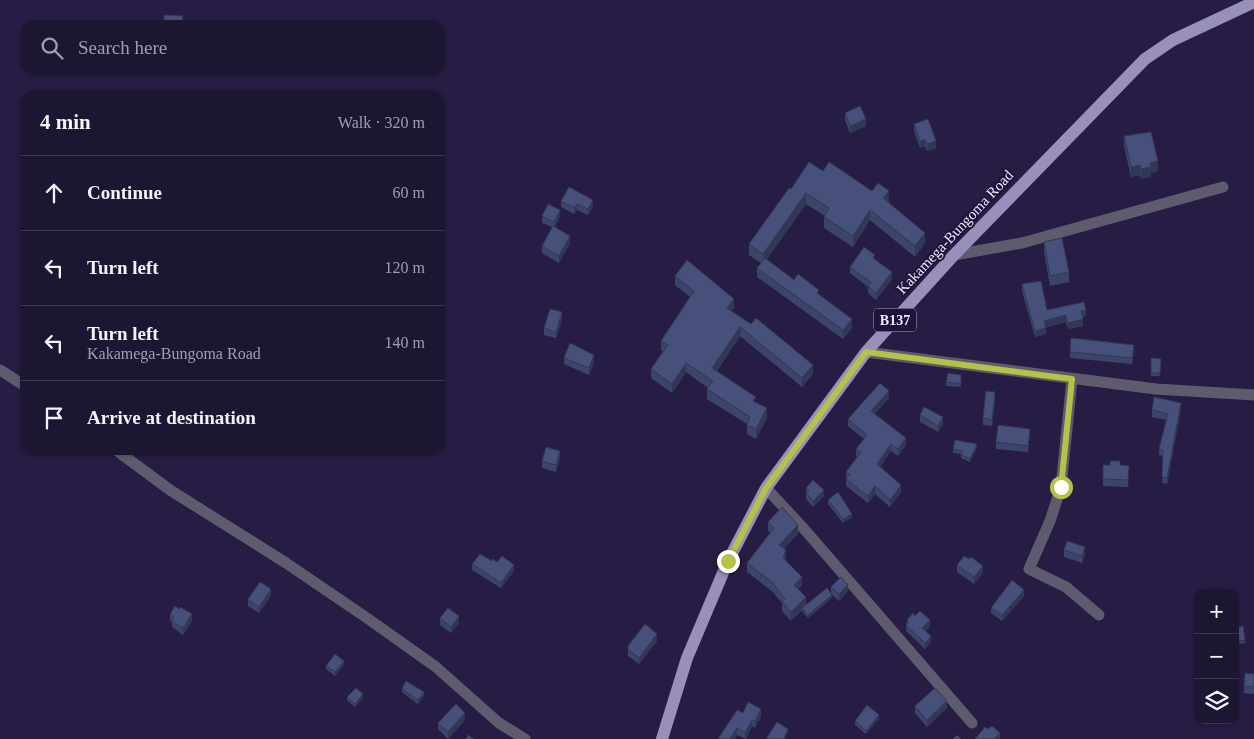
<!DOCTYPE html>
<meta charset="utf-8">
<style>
body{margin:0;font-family:"Times New Roman",serif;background:#2a233f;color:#f1f3f6}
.controls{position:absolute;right:15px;bottom:15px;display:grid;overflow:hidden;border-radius:10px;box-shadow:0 1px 4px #0004}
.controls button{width:45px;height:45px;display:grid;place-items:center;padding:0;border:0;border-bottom:1px solid #3b354e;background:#1d1633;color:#f1f3f6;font:25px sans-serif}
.stop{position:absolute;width:15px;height:15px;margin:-11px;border:4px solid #b8c147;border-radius:50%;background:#fff}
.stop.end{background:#b8c147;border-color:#fff;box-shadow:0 1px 5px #0008}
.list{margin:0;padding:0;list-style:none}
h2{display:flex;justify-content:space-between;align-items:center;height:65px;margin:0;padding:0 20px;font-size:21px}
h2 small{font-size:16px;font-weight:400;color:#a09fac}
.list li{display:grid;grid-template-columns:32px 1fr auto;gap:15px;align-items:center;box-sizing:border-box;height:75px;padding:0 20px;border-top:1px solid #3b354e}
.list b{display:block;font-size:19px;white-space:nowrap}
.list p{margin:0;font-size:16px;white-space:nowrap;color:#a09fac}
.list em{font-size:16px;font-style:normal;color:#a09fac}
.icon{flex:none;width:28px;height:28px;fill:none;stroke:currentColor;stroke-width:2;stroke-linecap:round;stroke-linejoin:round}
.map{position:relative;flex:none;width:1254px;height:739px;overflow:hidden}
.search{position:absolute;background:#1d1633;box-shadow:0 1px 4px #0004;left:20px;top:20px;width:425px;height:55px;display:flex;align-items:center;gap:12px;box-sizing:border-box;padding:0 18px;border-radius:15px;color:#a09fac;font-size:19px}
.panel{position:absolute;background:#1d1633;box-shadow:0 1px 4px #0004;left:20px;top:90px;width:425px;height:365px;border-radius:15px}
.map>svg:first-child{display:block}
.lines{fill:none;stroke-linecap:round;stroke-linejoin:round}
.street{stroke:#5f5b6f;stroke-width:11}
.primary{stroke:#9890ba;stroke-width:12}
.wall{fill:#3c4569}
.shaded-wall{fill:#313855}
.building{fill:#46507a;stroke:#313855}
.route{stroke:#b8c147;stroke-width:6}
.labels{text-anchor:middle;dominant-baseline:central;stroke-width:4;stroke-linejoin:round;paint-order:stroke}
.shield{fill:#1e1339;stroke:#aea8c3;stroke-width:1}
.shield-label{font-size:14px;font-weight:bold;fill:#ece8fe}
.street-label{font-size:15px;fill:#ece8fe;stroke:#1e1339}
</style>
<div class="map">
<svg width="1254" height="739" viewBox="0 0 1254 739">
<rect width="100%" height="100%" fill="#271d44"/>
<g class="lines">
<path class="street" d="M954,255l68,-12 201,-56
M866,352l290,37 98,6
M0,370l25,16
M1072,379l-11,108 -11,34 -21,48 37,18 33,28
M116,450l54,40 116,73 81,55 69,49 63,56 26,16
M766,488l39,42 167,193"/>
<path class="primary" d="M662,739l25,-81 41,-97 38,-73 100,-136 88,-97 191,-196 28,-19 81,-38"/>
</g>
<path class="wall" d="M845,113l21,13 -16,7 -5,-13z
M914,124l22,24 -9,3 -2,-5 -5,2 -6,-17z
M1124,136l34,35 -7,2v4l-10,2 -1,-4 -9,2 -7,-31z
M823,171l66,31 36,41 -10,14 -45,-37 -17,27 -29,-19v-11l1,-1 -19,-12 -39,55 27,21 25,14 33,34 -9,11 -86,-62v-9l4,-5 -12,-8v-11l42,-55z
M561,201l32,5 -5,9 -11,-5 -3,4 -13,-7z
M542,216h18l-5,11 15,16 -11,20 -17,-10v-7l10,-19 -10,-4z
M1044,242l25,30v10l-19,4 -6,-34z
M875,259l17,20 -16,21 -8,-7v-6l-18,-14v-6z
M675,276l59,32 -3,3 82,63 -11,13 -62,-51 -23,35 39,32 11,15 -11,21 -9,-5v-10l-40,-25v-10l1,-1 -22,-16 -14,21 -21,-15v-9l12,-18 -2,-1v-9l29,-44 -15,-12z
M1022,284l25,26 39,6 -4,1 1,9 -15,3 -2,-7 -20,5v7l-11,3 -13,-46z
M562,319l-6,19 -12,-3v-7z
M1071,338l63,13 -2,13 -62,-6z
M564,358l30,4 -5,13 -25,-11z
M1151,358l10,1 -1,17h-9z
M961,375v12l-15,-1v-4z
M889,398l-15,16 32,31 -8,11 -7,-5 -11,16 21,25 -11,15 -15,-13 -7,9 -22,-17v-14l11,-15 -1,-1v-7l8,-10 -16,-13v-7z
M995,399l-3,27 -9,-1v-7z
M1181,409l-14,75 -5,-1 1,-27 -4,-1v-6l7,-29 -14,-3v-7z
M920,415l23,9 -5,8 -18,-10z
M1030,435l-2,17 -32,-3v-7z
M977,447l-7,15 -9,-4v-4l-8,-1v-4z
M560,458l-4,14 -14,-4v-7z
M1120,465l9,1 -1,21 -25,-1v-7z
M806,488l18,8 -11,11 -7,-8z
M828,500l24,17 -9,6 -15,-19z
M768,522l30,12 -14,14 2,12 16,26 -4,3 8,16 26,-7 -24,20 -6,-7v-1l-11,11 -9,-10v-8l-9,-11 -26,-20v-9l23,-30 -2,-3z
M1064,550l21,4 -3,9 -18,-6z
M969,559l14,13 -9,12 -17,-12v-7z
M492,561l22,10 -13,17 -29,-18v-6z
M831,587l17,4 -9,10 -8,-7z
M271,596l-12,17 -11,-7v-7z
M1024,596l-22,25 -11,-8v-5z
M170,614l22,7 -9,14 -11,-8v-5l-2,-1z
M915,616l15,10 -5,4 6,12 -6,7 -19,-18 1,-11z
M440,618l19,5 -8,10 -11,-8z
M1235,628l10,12v3l-10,2z
M657,641l-18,23 -11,-8v-10z
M344,664l-9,12 -9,-7v-3z
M1254,674v20l-10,-1v-7z
M402,689l22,7 -6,8 -16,-12z
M347,697l16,1 -8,9 -8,-7z
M915,706l32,2 -20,19 -12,-14z
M743,713l18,3 -6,12 -3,-2 -6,13 -9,-4 -2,4h-17z
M879,719l-13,15 -11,-9v-4z
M465,720l-17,19 -10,-10v-6z"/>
<path class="shaded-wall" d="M866,119v7l-16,7v-7z
M925,140v6l-5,2v-7z
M936,141v7l-9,3v-7z
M1158,161v10l-7,2v4l-10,2v-10l9,-6z
M1140,165v10l-9,2v-10z
M889,191v11l-6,7v-11z
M806,193v11l-43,61v-11z
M593,200v6l-5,9v-6z
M577,204v6l-3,4v-6z
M560,210v6l-6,13v-7z
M870,210v10l-17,27v-11z
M925,233v10l-10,14v-11z
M570,236v7l-11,20v-7z
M892,272v7l-16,21v-7z
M734,299v9l-7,9v-9z
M1086,310v6l-5,2v-7z
M562,312v7l-6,19v-6z
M1066,315v7l-22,6v-7z
M852,319v9l-9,11v-9z
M1083,319v7l-15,3v-6z
M740,327v9l-28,41v-9z
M1046,328v6l-11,3v-6z
M594,355v7l-5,13v-7z
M686,363v9l-14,21v-9z
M813,365v9l-11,13v-9z
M889,391v7l-18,20v-7z
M995,392v7l-3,27v-6z
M1181,403v6l-14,75v-6z
M767,408v10l-11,21v-10z
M943,417v7l-5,8v-6z
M906,438v7l-8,11v-7z
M891,444v7l-14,20v-7z
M977,444v3l-7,15v-3z
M560,451v7l-4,14v-7z
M901,485v7l-11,15v-7z
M875,486v8l-7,9v-7z
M824,490v6l-11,11v-6z
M852,514v3l-9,6v-4z
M798,525v9l-19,20v-9z
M1085,547v7l-3,9v-7z
M786,550v9l-3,7v-8z
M514,565v6l-13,17v-5z
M983,566v6l-9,12v-7z
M802,577v9l-8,7v-8z
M848,585v6l-9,10v-7z
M271,589v7l-12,17v-6z
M1024,590v6l-22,25v-6z
M832,595v3l-24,20v-3z
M806,597v9l-4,2v2l-11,11v-9z
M192,614v7l-9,14v-7z
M459,616v7l-8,10v-6z
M930,620v6l-8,8v-6z
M657,634v7l-18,23v-6z
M931,636v6l-6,7v-6z
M344,661v3l-9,12v-4z
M424,692v4l-6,8v-4z
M363,694v4l-8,9v-3z
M947,701v7l-20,19v-7z
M761,709v7l-6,12v-7z
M465,713v7l-17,19v-7z
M879,715v4l-13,15v-3z
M752,720v6l-7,13v-6z
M737,728v7l-2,4h-5z
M788,729v3l-3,7h-1z
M1000,733v6h-6z"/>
<path class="building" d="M164,15l19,1 -1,9h-18z
M860,106l6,13 -16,7 -5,-13z
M928,119l8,22 -9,3 -2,-4 -5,1 -6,-17z
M1151,132l7,29 -8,2 1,4 -10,2 -1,-4 -9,2 -7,-31z
M809,162l14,9 6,-9 43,29 6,-8 11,8 -6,7 42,35 -10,13 -45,-36 -17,26 -29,-19 5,-9 -23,-15 -43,61 -14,-10 40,-56 2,1z
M569,187l24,13 -5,9 -11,-5 -3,4 -13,-7z
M548,204l12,6 -6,12 -12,-6z
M553,226l17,10 -11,20 -17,-10z
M1062,238l7,34 -19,4 -6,-34z
M864,247l11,8 -2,3 19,14 -16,21 -8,-7 3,-4 -21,-15z
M765,258l29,22 4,-6 21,16 -2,3 35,26 -9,11 -86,-62z
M687,260l47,39 -7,9 24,16 5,-6 57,47 -11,13 -62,-51 -28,41 44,29 -3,4 14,7 -11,21 -9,-4 3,-8 -43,-28 6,-8 -27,-18 -14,21 -21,-15 17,-24 -7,-4 33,-50 -19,-15z
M1041,281l6,29 37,-8 2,8 -5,1 2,8 -15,4 -2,-8 -22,6 2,7 -11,3 -13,-47z
M550,309l12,3 -6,20 -12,-4z
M1071,338l63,7 -2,13 -62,-6z
M570,343l24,12 -5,13 -25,-10z
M1151,358l10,1 -1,14h-9z
M948,373l13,2v9l-15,-2z
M880,383l9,8 -18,20 35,27 -8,11 -7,-5 -14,20 24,21 -11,15 -15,-14 -7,10 -22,-17 4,-5 -4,-2 15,-20 -5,-3 11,-14 -19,-16z
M986,391l9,1 -3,28 -9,-2z
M1154,397l27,6 -14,75 -5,-1 1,-27 -4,-1 9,-35 -16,-4z
M924,407l19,10 -5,9 -18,-11z
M998,425l32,4 -2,17 -32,-4z
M955,440l22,4 -7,15 -9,-5 2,-3 -10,-2z
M546,447l14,4 -4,14 -14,-4z
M1110,461h10v4l9,1 -1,14 -25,-1v-14h7z
M813,480l11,10 -11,11 -7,-8 3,-3 -3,-2z
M838,492l14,22 -9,5 -15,-19z
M782,507l16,18 -19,20 7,5 -3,8 19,19 -8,8 12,12 -15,15 -9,-10 3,-3 -12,-16 -26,-20 27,-35 -6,-6z
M1067,541l18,6 -3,9 -18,-6z
M480,554l12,7 1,-2 4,3 5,-6 12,9 -13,18 -29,-19z
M964,556l5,3 2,-2 12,9 -9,11 -17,-12z
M841,577l7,8 -9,9 -8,-7z
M1012,580l12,10 -22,25 -11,-7z
M260,582l11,7 -12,18 -11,-8z
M827,588l5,7 -24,20 -6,-7z
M175,606l4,3 1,-2 12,7 -9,14 -11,-7 2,-4 -4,-3z
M448,608l11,8 -8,11 -11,-9z
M920,611l10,9 -8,8 9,8 -6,7 -19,-18 3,-3 -2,-2 6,-7 2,3z
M645,624l12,10 -18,24 -11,-9v-3z
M1243,626l2,14 -10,2v-14z
M335,654l9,7 -9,11 -9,-6z
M1245,673l9,1v13l-10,-1z
M406,681l18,11 -6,8 -16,-11z
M356,688l7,6 -8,10 -8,-7z
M935,688l12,13 -20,19 -12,-14z
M748,702l13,7 -6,12 -3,-1 -7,13 -8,-5 -7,11h-12l19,-29 6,3z
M456,704l9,9 -17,19 -10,-9z
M867,705l12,10 -13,16 -11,-10z
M777,722l11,7 -4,10h-18z
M992,726l8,7 -6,6h-19l10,-12 3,2z
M468,735l6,4h-8z
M957,735l4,4h-8z"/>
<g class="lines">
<path class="route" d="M728,561l38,-73 100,-136 206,27 -11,108"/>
</g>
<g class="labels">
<rect class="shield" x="874" y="308.5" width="42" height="23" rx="4"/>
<g class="shield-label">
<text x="895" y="320">B137</text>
</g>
<g class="street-label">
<text transform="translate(955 232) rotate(-47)">Kakamega-Bungoma Road</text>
</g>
</g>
</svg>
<div class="controls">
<button>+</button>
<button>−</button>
<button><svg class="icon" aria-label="layers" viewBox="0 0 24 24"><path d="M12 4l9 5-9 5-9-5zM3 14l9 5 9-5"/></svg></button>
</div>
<div class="stop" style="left:1061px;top:487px"></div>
<div class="stop end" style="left:728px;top:561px"></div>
<div class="search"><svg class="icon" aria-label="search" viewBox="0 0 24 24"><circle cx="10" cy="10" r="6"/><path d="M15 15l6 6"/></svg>Search here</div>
<section class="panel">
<h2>4 min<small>Walk · 320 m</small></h2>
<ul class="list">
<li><svg class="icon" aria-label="ahead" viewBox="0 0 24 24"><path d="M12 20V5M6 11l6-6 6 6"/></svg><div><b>Continue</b></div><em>60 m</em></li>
<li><svg class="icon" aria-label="left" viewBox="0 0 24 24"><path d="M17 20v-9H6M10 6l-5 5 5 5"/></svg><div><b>Turn left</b></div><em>120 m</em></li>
<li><svg class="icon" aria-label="left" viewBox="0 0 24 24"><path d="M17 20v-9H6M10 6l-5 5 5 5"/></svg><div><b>Turn left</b><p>Kakamega-Bungoma Road</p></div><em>140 m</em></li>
<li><svg class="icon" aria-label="arrive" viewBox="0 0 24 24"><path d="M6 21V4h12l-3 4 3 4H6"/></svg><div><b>Arrive at destination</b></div></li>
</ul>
</section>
</div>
